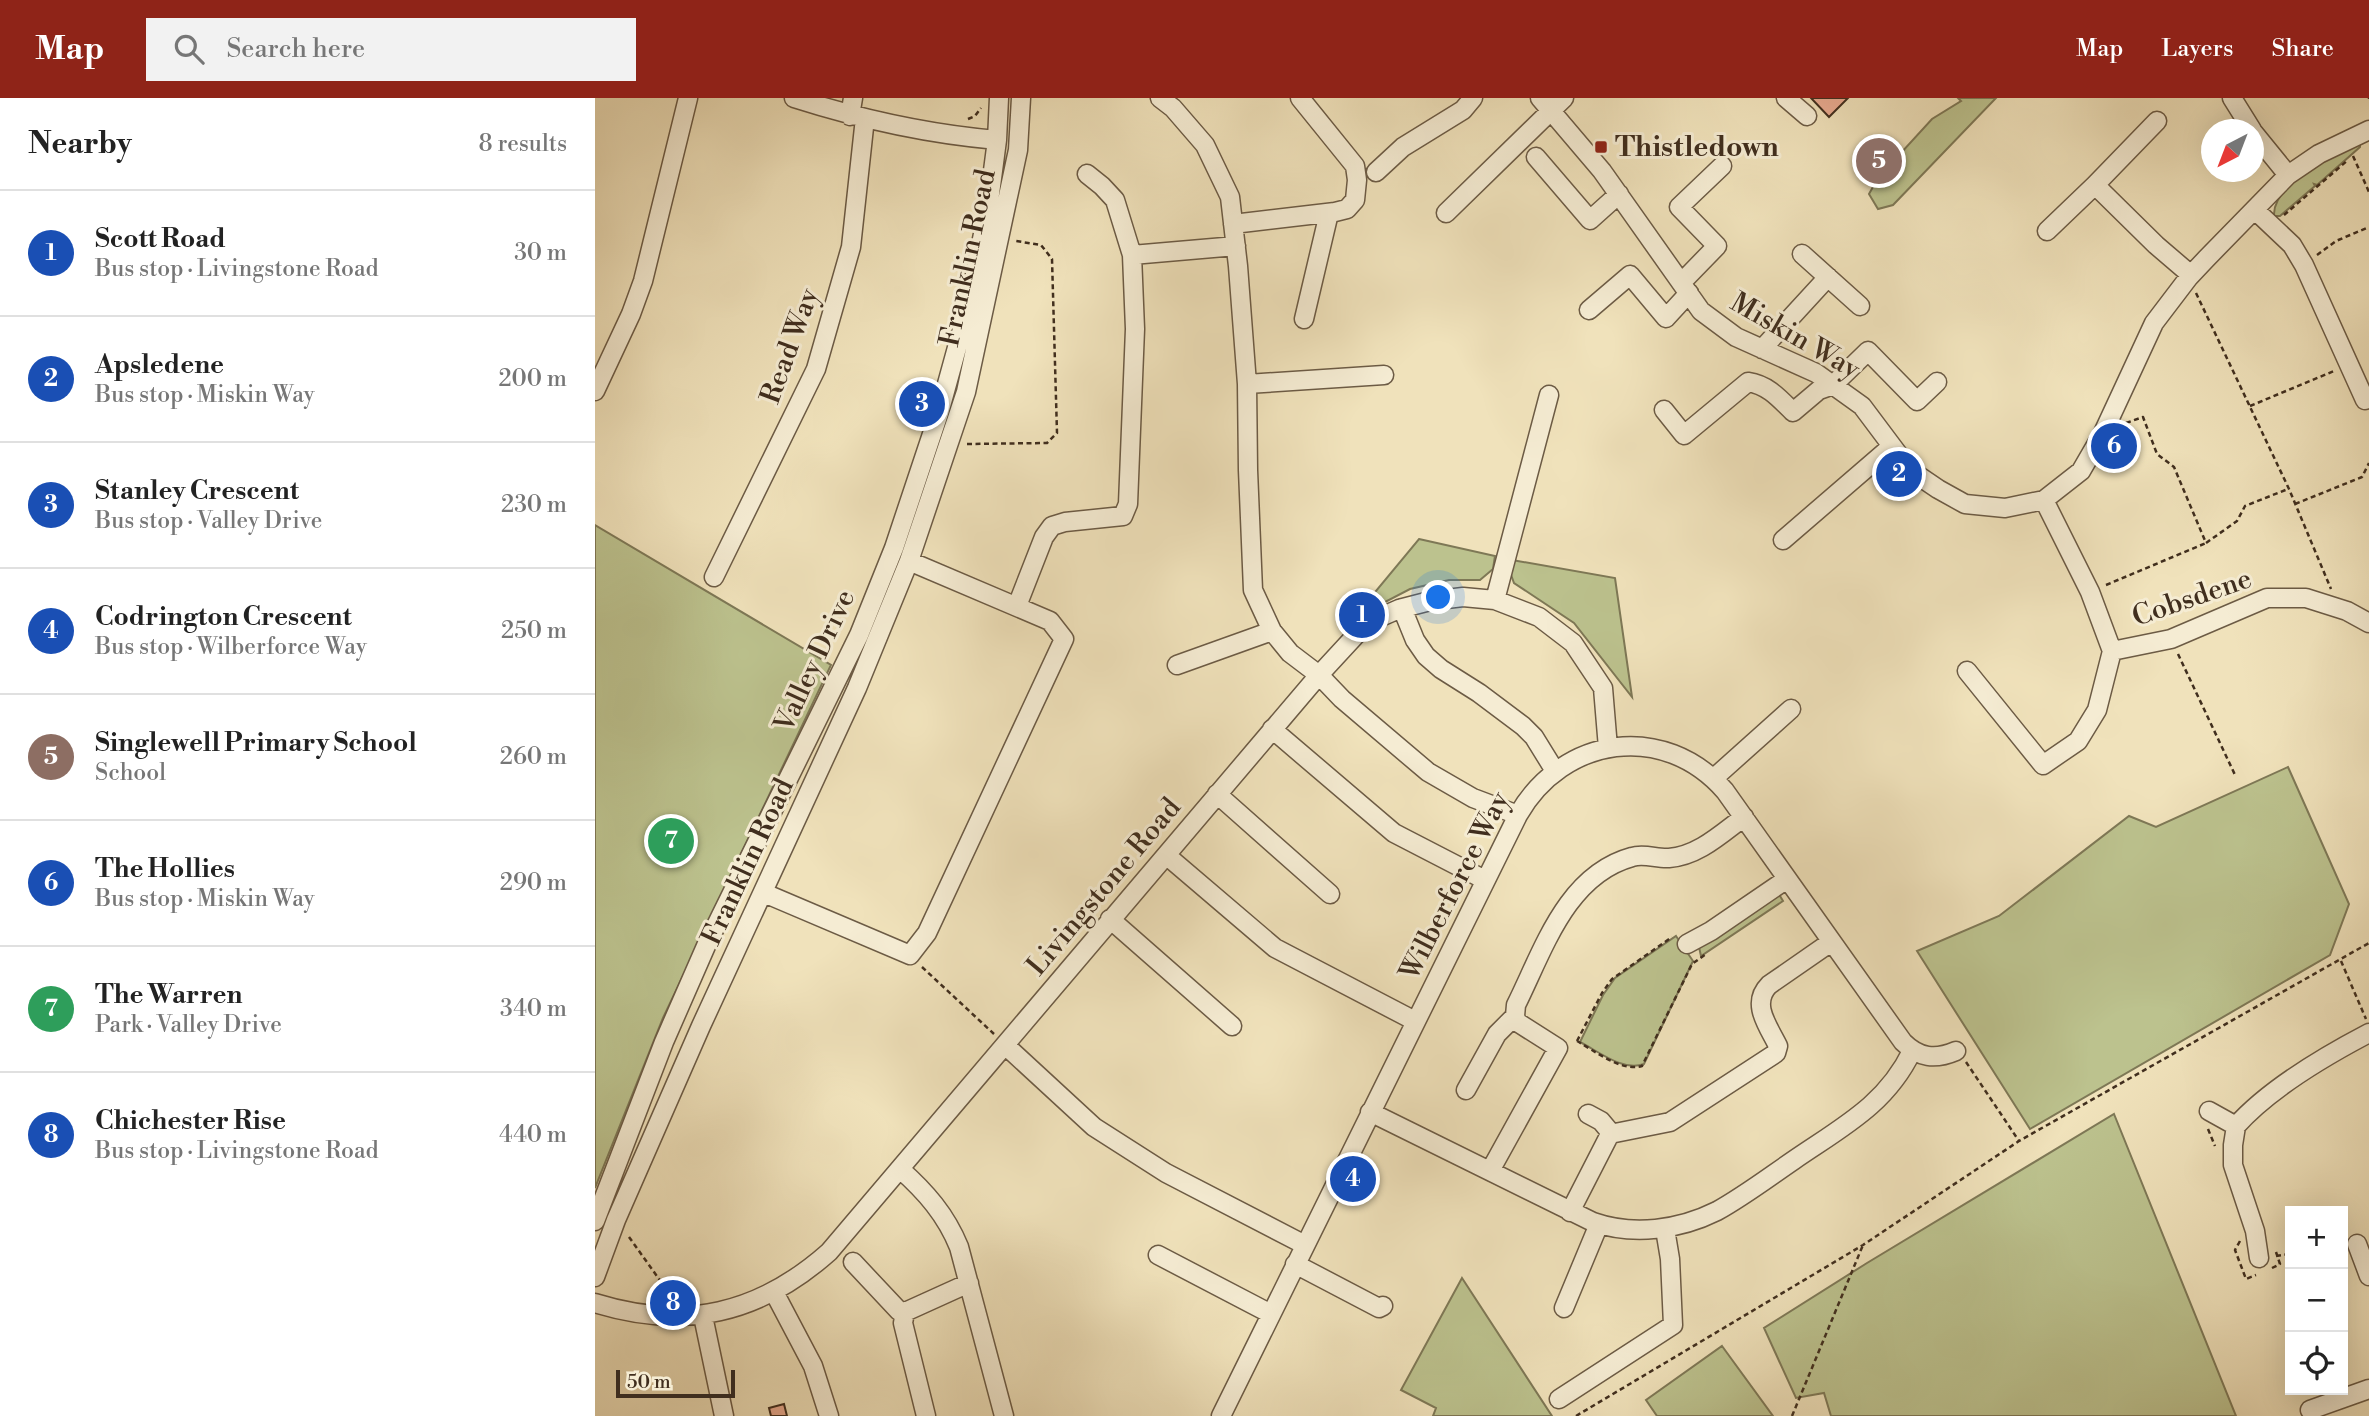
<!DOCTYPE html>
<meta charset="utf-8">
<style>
body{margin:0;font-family:"Libre Bodoni",serif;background:#f2f2f2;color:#222}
.controls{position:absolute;right:21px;bottom:21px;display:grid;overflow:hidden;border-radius:0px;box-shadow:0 7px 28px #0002}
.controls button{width:63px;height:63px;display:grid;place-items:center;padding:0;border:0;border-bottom:2px solid #e0e0e0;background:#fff;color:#222;font:35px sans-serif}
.compass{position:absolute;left:1606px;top:21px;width:63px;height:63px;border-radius:50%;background:#fff;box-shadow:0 7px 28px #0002;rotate:222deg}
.scale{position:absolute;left:21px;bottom:18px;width:119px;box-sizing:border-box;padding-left:7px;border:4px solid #402e1e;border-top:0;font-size:19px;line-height:24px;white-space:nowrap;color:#402e1e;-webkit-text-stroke:5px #f5ecd3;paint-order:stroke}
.you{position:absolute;left:844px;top:500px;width:24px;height:24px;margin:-18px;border:5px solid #fff;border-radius:50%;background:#1a73e8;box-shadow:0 0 0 10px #1a73e833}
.badge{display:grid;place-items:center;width:46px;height:46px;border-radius:50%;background:#8f2418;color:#fff;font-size:23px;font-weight:700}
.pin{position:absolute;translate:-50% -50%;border:4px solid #fff;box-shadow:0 2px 7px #0006}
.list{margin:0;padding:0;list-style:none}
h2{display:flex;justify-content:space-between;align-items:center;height:91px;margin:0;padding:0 28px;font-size:30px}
h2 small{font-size:23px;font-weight:400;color:#767676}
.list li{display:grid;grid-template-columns:46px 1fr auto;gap:21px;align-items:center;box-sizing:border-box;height:126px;padding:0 28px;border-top:2px solid #e0e0e0}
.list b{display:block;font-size:26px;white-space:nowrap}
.list p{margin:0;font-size:23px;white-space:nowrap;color:#767676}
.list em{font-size:23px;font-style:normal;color:#767676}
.icon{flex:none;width:38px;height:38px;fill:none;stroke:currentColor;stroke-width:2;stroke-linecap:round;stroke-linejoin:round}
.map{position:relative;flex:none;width:1774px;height:1318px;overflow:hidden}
header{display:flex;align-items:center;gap:42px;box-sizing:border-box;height:98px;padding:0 35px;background:#8f2418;color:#fff}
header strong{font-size:33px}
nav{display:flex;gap:38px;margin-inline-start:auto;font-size:24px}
.search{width:490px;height:63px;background:#f2f2f2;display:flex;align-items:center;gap:18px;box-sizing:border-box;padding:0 24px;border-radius:0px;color:#767676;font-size:26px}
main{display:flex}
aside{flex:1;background:#fff}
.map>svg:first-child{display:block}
.green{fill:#bcc28e;stroke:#7e7856;stroke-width:2}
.building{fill:#e9ab91;stroke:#402e1e;stroke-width:2}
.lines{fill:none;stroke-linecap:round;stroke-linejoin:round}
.minor-casing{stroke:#6c5b45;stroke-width:21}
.path{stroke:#402e1e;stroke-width:2.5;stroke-dasharray:5 3.5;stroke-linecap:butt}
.minor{stroke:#f5ecd3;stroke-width:18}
.poi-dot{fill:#8f2418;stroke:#f5ecd3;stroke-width:2.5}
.labels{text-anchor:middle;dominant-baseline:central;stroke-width:6;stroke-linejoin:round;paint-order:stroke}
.poi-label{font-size:28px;font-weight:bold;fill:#402e1e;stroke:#f5ecd3;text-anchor:start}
.street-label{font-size:28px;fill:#402e1e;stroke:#f5ecd3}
</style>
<header>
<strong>Map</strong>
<div class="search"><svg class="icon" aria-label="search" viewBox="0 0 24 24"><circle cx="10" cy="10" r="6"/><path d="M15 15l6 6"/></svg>Search here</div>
<nav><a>Map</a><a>Layers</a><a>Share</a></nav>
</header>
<main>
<aside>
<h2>Nearby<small>8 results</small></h2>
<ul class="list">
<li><span class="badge" style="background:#1a4fb4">1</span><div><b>Scott Road</b><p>Bus stop · Livingstone Road</p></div><em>30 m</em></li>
<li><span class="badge" style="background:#1a4fb4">2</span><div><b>Apsledene</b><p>Bus stop · Miskin Way</p></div><em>200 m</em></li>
<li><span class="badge" style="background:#1a4fb4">3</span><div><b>Stanley Crescent</b><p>Bus stop · Valley Drive</p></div><em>230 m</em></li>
<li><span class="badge" style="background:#1a4fb4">4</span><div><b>Codrington Crescent</b><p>Bus stop · Wilberforce Way</p></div><em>250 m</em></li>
<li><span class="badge" style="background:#8d6e63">5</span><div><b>Singlewell Primary School</b><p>School</p></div><em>260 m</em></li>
<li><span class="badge" style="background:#1a4fb4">6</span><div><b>The Hollies</b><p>Bus stop · Miskin Way</p></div><em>290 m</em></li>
<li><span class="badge" style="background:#2e9e5b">7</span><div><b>The Warren</b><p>Park · Valley Drive</p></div><em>340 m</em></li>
<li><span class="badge" style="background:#1a4fb4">8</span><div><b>Chichester Rise</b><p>Bus stop · Livingstone Road</p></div><em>440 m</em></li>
</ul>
</aside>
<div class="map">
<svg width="1774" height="1318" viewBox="0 0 1774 1318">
<rect width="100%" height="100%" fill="#f0e2bb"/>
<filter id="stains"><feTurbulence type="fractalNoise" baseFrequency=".00286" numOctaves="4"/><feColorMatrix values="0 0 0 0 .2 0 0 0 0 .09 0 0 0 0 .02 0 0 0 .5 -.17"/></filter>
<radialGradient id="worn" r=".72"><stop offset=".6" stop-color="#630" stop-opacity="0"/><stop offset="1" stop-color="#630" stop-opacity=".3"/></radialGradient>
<path class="green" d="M1363,0h38l-103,107 -15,4 -9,-15 9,-16 54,-59 29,-18z
M1765,46v3l-43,38 -3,-1 1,2 -35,30h-6c-2,-33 61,-61 86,-72z
M0,427l236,140 -168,353 -68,170z
M824,441l76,17 -2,13 -13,11h-31l-39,9 -46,24 -3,-4z
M917,462l103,18 17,119 -58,-74 -60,-40 -4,-11z
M1693,669l61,137 -19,51 -300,174 -113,-178 82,-35 130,-100 27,11z
M1182,793l6,10 -82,55 -2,-9z
M1081,838l17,25 -49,103c-21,8 -46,-13 -64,-22l23,-47 12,-17z
M1519,1016l122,302h-405l-7,-23 -28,5 -32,-70 103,-65z
M867,1180l90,138h-119l3,-8 -35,-18z
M1127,1248l51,70h-116l-11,-16z"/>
<path class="building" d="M1216,0h37l-19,19z
M189,1306l3,12h-16l-2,-8z"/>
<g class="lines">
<defs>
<path id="minor" d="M199,0c66,21 133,36 203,42
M565,0l13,10 32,37 25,52 8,69 9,118 1,86 5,120 19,41 18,22 29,22 23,24 86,73 45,26 45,17
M945,0l62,73 99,140 35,26 80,36 46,33 48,64 28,19 27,15 40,4 39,-8 37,-29 22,-38 51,-110 35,-46 17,-18 82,-84 31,-21 50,-24
M1191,0l21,18
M1637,0l20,32
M255,18l3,-18
M1658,34l35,43
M941,59l54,63 29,-26
M781,74l27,-25 60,-37 10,-12
M1500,87l62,-64
M1660,112l37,35 12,20 61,135
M851,115l118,-115
M638,126l102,-12 12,-3 8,-9 2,-20 -2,-14 -55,-68
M1452,133l48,-46 61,60 35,30
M1207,156l58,52
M537,157l104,-9
M1087,184l35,-36 -38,-39 43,-41
M994,212l41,-35 36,43 23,-25
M709,221l25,-106
M1167,251l66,-72
M652,286l137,-9
M0,293l36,-77 12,-33 45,-183
M1069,312l20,25 64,-53c20,3 31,16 45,30l26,-22 14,-5 35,-34 49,50 20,-19
M1188,442l109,-94
M119,479l102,-208 35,-122 14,-129
M900,502l54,-205
M422,508l27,-69 8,-11 13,-4 58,-6 5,-12 7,-175 -3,-74 -17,-55 -13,-14 -15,-12
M807,510l13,32 11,16 15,13 38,24 44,33 11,11 21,34
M1517,553l59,-12 96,-41h39l41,13 22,12
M582,567l95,-34
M1372,573l76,94 35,-24 19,-31 15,-59 -22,-59 -46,-92
M677,631l122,104 91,47
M1119,680l77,-69
M622,696l113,100
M571,757l109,93 140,73
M169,795l146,62 17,-22 137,-294 -14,-18 -141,-60
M515,821l122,107
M1092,846l24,-13 76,-52
M410,947l89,82 72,46 139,72
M871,992l31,-56 18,-18
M1614,1013l27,15 -3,19v20l22,66 4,27
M775,1014l223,110c40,14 86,8 124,-11 27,-15 52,-34 77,-51 48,-33 92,-55 118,-109
M993,1016l13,7 10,12
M1641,1028c33,-37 89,-70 133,-93
M305,1071c26,23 46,46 59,78l45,169
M895,1073l68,-123 -41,-26 -2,-6 1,-11c27,-54 50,-130 116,-148 12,-4 25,2 37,1 29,-2 52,-24 75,-41
M975,1114l40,-78 60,-12 106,-69 2,-7c-9,-19 -28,-42 -9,-61l62,-43
M0,1123l69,-179 42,-96 153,-311 35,-87 45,-135 30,-109 19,-95 9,-69 2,-42
M1762,1146l12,32
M563,1157l113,59
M258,1164l46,49 6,1 64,-29
M700,1166l84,44 4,-2
M0,1179l21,-57 85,-194 156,-338 52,-127 57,-169 52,-242 3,-52
M179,1194l39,74 16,50
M0,1205c90,28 164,11 234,-51l490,-577 48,-52 32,-14 31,-8 33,-4 32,3 44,17 34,26 30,45 5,60
M969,1210l35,-84
M310,1214l-2,11 23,93
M108,1218l21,100
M964,1301l114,-74 -3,-66 -5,-30
M1715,1312l59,-21
M626,1318l297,-601c45,-79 146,-94 207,-24l178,251c16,16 32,18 53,9"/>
</defs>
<use href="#minor" class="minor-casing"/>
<path class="path" d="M1774,0v1
M373,21l7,-3 6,-8
M1758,58l16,36
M1689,117l64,-55
M1722,157l19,-14 33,-14
M1601,195l93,196 42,100
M1655,308l84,-35
M1531,325l17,-6 14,37 17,13 32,76 31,-22 8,-15 43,-17
M372,346l80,-1 10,-10 -5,-174 -11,-14 -25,-4
M1700,406l67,-27 7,-14
M1511,487l100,-42
M1583,556l58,123
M1746,863l25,58
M327,869l72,67
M982,943c18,10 44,31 65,25l50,-102 14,-10
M982,943l25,-48 10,-14 60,-42
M1371,964l53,79
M1613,1031l7,17
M34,1139l45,63
M1645,1143l-5,9 11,29 10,-4
M1681,1158l14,-2
M1677,1170l8,-4 -4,-12
M981,1318l287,-171 156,-104 350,-198
M1197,1318l71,-171"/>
<use href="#minor" class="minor"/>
</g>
<rect class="poi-dot" x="999" y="42" width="14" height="14" rx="3.5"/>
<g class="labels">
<g class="poi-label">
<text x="1020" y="49">Thistledown</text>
</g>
<g class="street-label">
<text transform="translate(373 160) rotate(-78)">Franklin Road</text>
<text transform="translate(1200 238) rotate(30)">Miskin Way</text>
<text transform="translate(195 248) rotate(-70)">Read Way</text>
<text transform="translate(1597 500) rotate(-19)">Cobsdene</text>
<text transform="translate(220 563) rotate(-65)">Valley Drive</text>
<text transform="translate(153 764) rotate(-65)">Franklin Road</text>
<text transform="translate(860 788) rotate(-63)">Wilberforce Way</text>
<text transform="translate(509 789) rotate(-50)">Livingstone Road</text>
</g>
</g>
<rect width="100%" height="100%" filter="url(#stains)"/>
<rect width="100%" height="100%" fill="url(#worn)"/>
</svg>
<div class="controls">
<button>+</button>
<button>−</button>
<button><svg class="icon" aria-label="locate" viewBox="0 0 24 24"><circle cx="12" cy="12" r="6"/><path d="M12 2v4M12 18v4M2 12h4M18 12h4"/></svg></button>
</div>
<svg class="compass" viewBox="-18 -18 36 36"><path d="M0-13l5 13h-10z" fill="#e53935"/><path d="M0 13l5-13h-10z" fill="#767676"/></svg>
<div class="scale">50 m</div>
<div class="you"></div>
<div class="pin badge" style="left:767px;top:517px;background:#1a4fb4">1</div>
<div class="pin badge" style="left:1304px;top:376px;background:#1a4fb4">2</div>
<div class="pin badge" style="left:327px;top:306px;background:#1a4fb4">3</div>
<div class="pin badge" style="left:758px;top:1081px;background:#1a4fb4">4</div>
<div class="pin badge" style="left:1284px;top:63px;background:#8d6e63">5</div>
<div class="pin badge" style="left:1519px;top:348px;background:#1a4fb4">6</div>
<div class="pin badge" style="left:76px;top:743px;background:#2e9e5b">7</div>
<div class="pin badge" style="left:78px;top:1205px;background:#1a4fb4">8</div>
</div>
</main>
